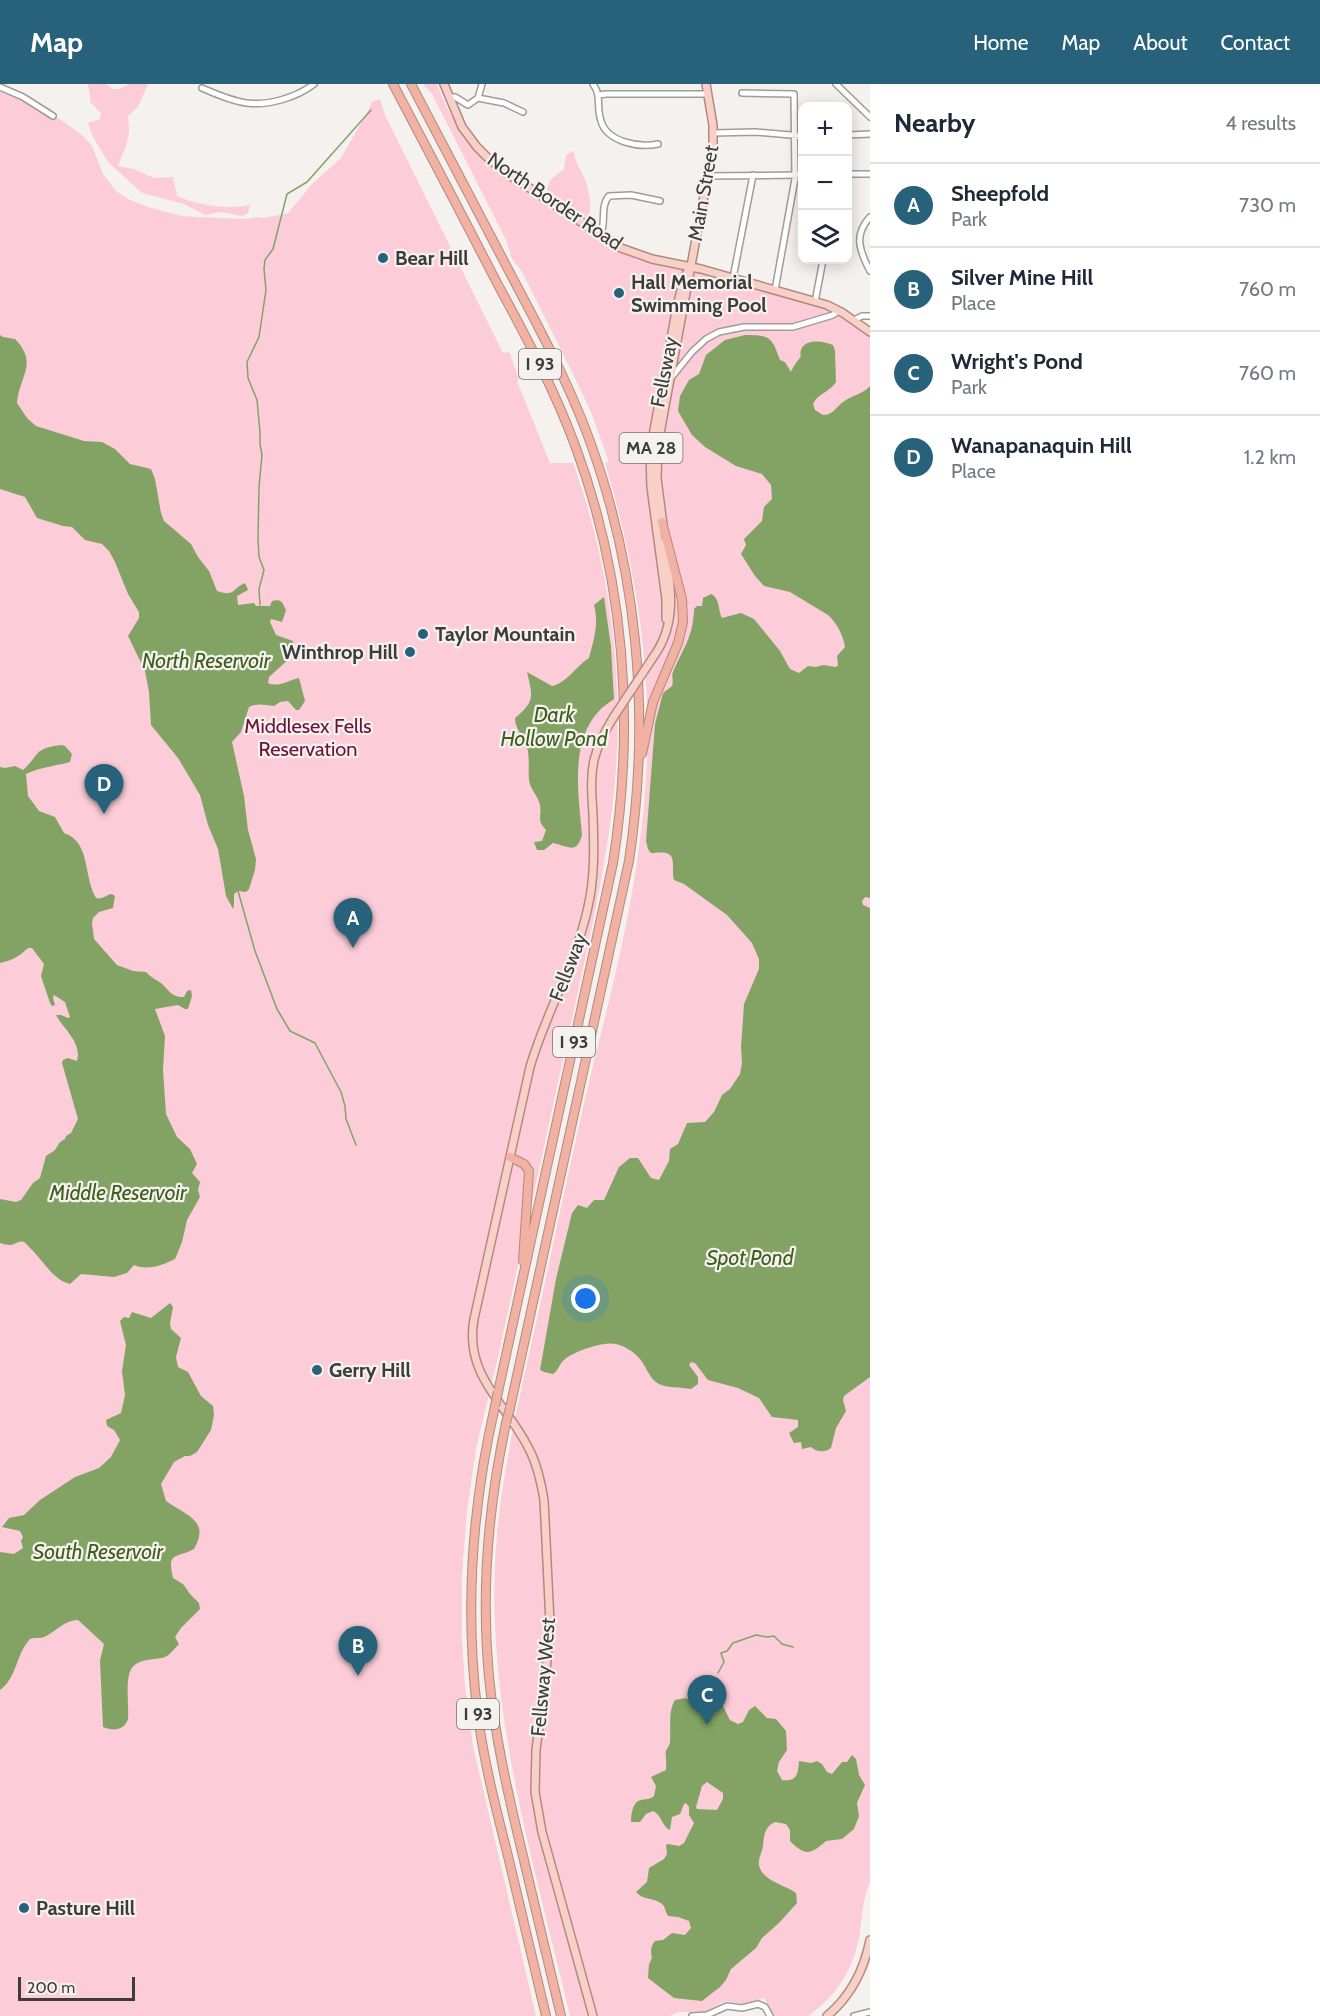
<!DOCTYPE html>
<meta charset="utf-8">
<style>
body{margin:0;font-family:Cabin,sans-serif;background:#f2f2f3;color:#1f2937}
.controls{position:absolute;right:18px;top:18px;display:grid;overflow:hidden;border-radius:12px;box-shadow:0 3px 15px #0003}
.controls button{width:54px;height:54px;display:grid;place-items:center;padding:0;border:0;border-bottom:2px solid #e0e1e3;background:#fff;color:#1f2937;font:30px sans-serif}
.scale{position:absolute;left:18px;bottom:15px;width:117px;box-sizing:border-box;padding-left:6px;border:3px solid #3d3c3b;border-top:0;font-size:16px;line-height:21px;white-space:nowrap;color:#3d3c3b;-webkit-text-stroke:4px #f4f1ef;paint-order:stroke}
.you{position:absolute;left:586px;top:1215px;width:21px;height:21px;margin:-15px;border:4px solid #fff;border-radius:50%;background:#1a73e8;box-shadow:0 0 0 9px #1a73e833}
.badge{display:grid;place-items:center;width:39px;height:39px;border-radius:50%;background:#27627a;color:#fff;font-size:20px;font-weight:700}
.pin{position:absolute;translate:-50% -50px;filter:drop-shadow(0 2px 3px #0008)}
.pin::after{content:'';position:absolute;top:32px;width:21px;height:18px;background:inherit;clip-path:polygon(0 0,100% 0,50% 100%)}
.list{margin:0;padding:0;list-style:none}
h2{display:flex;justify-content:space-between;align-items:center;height:78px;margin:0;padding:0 24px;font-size:26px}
h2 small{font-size:20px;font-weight:400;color:#747a83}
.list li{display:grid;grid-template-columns:39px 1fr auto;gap:18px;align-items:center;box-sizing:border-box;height:84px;padding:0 24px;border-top:2px solid #e0e1e3}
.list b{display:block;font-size:22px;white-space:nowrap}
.list p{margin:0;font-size:20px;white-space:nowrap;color:#747a83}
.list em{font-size:20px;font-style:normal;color:#747a83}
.icon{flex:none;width:33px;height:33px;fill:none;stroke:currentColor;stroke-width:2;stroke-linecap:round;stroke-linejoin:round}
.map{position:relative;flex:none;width:870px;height:1932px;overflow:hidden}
header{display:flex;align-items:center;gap:36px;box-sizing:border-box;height:84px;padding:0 30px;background:#27627a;color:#fff}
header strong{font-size:28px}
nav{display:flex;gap:33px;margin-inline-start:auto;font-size:21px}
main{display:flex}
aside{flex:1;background:#fff}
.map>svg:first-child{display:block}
.green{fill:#fccdd9}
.water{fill:#82a363;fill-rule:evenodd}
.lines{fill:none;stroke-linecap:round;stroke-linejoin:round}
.stream{stroke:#82a363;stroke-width:1.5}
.minor-casing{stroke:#9f9c9a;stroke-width:8}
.major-casing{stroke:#b3897f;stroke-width:10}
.highway-casing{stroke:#b3897f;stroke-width:10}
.minor{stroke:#fff;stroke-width:5}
.major{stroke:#f7d1c8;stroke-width:7}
.highway{stroke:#f2b2a3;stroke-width:8}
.major-bridge-casing{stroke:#b3897f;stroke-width:10;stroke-linecap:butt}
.highway-bridge-casing{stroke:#b3897f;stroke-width:10;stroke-linecap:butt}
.major-bridge{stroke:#f7d1c8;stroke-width:7}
.highway-bridge{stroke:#f2b2a3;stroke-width:8}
.poi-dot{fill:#27627a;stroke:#f4f1ef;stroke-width:2}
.labels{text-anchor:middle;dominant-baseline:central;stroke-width:4.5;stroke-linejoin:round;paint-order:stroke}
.shield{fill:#f4f1ef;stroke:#747271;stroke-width:1.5}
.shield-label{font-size:18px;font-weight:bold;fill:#3d3c3b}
.street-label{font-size:20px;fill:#3d3c3b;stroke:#f4f1ef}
.poi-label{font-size:20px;font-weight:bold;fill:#3d3c3b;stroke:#f4f1ef;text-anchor:start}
.park-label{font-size:20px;fill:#6c1238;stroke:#f4f1ef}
.water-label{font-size:21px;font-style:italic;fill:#405e1b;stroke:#f4f1ef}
</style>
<header>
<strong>Map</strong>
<nav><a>Home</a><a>Map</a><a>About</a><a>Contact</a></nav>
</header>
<main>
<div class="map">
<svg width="870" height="1932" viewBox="0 0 870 1932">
<rect width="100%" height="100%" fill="#f4f1ef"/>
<path class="green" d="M0,0l22,8 60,43 10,11 11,28 13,17 12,8 23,9 31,8 15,1 50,2 9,-2 8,1 24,-5 24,-29 29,-26 29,-51 1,-5 9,-3 5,16 118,238 5,-1 2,1 9,27 -2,1 33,82h23c35,96 50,204 43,306 -4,55 -14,109 -25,163l-93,425 -22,92 -9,62 -5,64v65l3,46 8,60 63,270h-536z
M88,0h18l7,5h6l10,-5h19l-10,23 -10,9c0,5 1,10 1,16 -1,12 -7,23 -11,34l16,3 20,9 19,-1 4,19c20,9 51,14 73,9l-2,8 -6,3 -21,-4 -16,3 -21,-11 -42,-11 -34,-31 -15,-25 -5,-14 12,-4 1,-6 -10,-10z
M423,0h14c29,82 94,110 163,154l7,7 28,14 30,8 33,5 130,37 42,28v1545c-7,16 -8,33 -10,50 -5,35 -23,64 -52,84h-34l-10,-18 -19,6 -20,-3 -20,11h-25l-11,4h-99c-38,-162 -90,-324 -72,-492 8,-74 26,-147 42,-219 18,-83 35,-166 55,-248 25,-97 48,-196 52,-297 4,-102 -13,-200 -42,-297l4,-1 -18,-50 -16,-34 -54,-108 -9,-11 -6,-19 -74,-146z
M574,67c0,8 4,14 8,22 7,14 11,32 6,47l-42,-27 4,-13 14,-11 2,-14z"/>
<path class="water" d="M0,251l3,2 12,2c24,25 4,37 2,64l10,15 9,8 48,15 18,1 13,7 15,15 21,5 4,10 6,34 3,8 27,23 7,13 11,14 8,20c19,6 14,-2 28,-8l3,7 -11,6 1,9 16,-2 2,3h14l2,-5 6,-1 4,2 4,8 -4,12 -11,-3 -1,3 6,13 17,6 2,10 -5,7 -21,19 -1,6c11,5 20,-3 31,-5l6,23 -6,9h-3l-8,-9 -8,1 -6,4c-9,-1 -17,-3 -25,1l-8,25 -9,10 12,54 4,34 8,29 -1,11 -6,19 -3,3 -8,-1 -4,3v11l-1,4 -7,-13 -8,-47 -10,-24 -8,-30 -22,-37 -27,-33 -2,-33 -4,-21 -17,-35 11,-18v-6l-11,-18 -13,-32 -6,-11 -7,-7 -17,-4 -13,-13 -9,-1 -26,-8 -12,-21 -25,-8z
M745,251c25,0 27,2 35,25l5,2 6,10c2,-5 4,-8 8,-13 4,-5 0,-2 2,-9 4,-12 23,-9 32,-5l2,6 1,31c-6,10 -18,11 -23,22l2,6 8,5c10,0 13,-8 20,-13 9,-7 20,-8 27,-16v512l-5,-1 -3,4 1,4 7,3v469l-26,19 -1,4 3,11 -10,17 -5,20c-6,5 -15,4 -20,-1l-9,2 -1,-7 -7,1 -5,-10 9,-6v-7l-26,-3 -13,-19 -21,-10 -30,-8 -13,-17 -4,-1 -2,3 9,12v7l-7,5c-10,-2 -25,-1 -32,-5 -9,-4 -13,-18 -19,-25 -6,-7 -15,-13 -24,-15 -12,-3 -42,7 -52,16 -5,4 -5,10 -11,14l-9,-2 -4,-2 16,-91 16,-66 6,-8 9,3 7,-8h10l15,-33 11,-9h8l13,20 8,2 10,-19 1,-12 8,-5 9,-21 18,-1 9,-10 8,-17 8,-6 10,-15 2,-11 -1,-16 3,-43 15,-35v-10l-7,-16 -25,-28 -43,-31 -10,-4c-3,-8 3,-25 -8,-27 -4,-1 -11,0 -15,0l-3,-4 -2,-8 9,-117 8,-31 9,-7c2,-5 -1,-9 1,-14 11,-26 20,-34 21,-63l3,-3h5l1,-8 8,-4c9,4 7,16 11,24l19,-5 13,6 26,32 10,18 9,4 9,-7 8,1 7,-2 13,2 2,-2 -1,-9 8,-9c-2,-12 -8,-24 -17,-32l-38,-23 -26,-6 -9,-10 -14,-22 5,-9 -2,-6 18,-18 2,-14 8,-8 -1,-14 -9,-11 -26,-8 -31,-19 -13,-12 -14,-24 2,-15 9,-16 10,-6 7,-19 19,-15z
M604,513l7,50 3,52c-5,4 -11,7 -15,12 -30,31 -20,86 -17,124 -5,20 -14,11 -29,8l-9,7h-7l-3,-8 8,-1 4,-11c-10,-11 -4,-12 -6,-25 -2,-9 -10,-16 -11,-25 -1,-11 1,-22 -2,-33 -3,-11 -12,-17 -12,-29 20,-17 18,-21 12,-46l25,14c16,-4 23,-19 37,-28 5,-19 10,-34 5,-53z
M62,661l3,1 7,8 -2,8c-14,4 -30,5 -44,12l2,22 11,15 16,6 9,16c27,9 19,43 32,65 8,2 10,-4 16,-4l3,2 -2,12 -14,4 -6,6 -1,5 2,16 23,26 16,6 13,1c4,4 7,6 12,9 10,6 12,17 26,16l3,-6 4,-1 1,6 -4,13h-3l-7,-4 -23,4 10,27 -2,34 3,44 11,23 13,12 7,15 -5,9 8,9 -2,8 2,7 -13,23 -5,22 -7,17c-11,6 -28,12 -41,6l-7,8 -13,4 -33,-3 -11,10c-17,-4 -28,-25 -39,-35 -2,-2 -5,-6 -7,-7 -5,-2 -9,3 -14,3 -2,0 -8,-1 -10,-2v-44l16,3 5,-2 12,-17 7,-5 6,-22 9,-6 5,-8 5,-3 1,-3 5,-3 7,-14 -16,-56 1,-3 5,-2 9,3c5,-19 -13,-31 -21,-46h5l7,3 2,-1 -5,-15 -11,-7 -1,3 2,7 -3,1 -2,-3 -9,-27 3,-12 -12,-16h-4c-8,8 -17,13 -28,15v-196l5,1 10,-2 8,4c17,-15 10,-22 39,-25z
M170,1219l3,4 -3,16 1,6 10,9 -5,19 2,10 10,5 13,24 12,10 1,9 -3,15 -14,22 -7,4h-5l-11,6 -13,22 5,17c19,14 45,19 28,48 -19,10 -27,2 -21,29l10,6 7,10 9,9 1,6 -19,19 -6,9 4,7c-4,4 -9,11 -14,13 -13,4 -32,0 -36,18 -3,12 0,31 -1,44 -4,12 -15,12 -25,8l-3,-66 4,-17 -26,-24c-14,0 -22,12 -34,17 -5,2 -10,0 -14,2 -14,15 -13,39 -30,51v-138l14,2 9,-6 -2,-7 2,-4 -3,-6 -18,-4 7,-9 15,-3 16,-15 35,-23 24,-9 12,-11 9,-17 -6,-10 -7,-4 -1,-6 15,-7 4,-18 -3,-24 4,-26 -6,-24 4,-4 5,1 3,-6 19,6z
M685,1614c13,6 25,4 38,8l7,14 8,4 5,-2 6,-12 6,-4 12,12 9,1 10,12 1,19 -8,12 -2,9 5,9c16,2 16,-7 17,-19l12,2 6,-2 5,3 5,8 5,2 10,-12h5l5,-7 4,4 3,16 6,10 -8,18 2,13 -5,13 -12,10 -16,2c-15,13 -20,16 -36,0v-11l-4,-6 -11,-2c-11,5 -11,14 -12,24 -1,6 -5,13 -4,19 3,16 26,20 37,28l1,10 -18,20 -17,15 -6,10 -25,21 -5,11 -6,7 -18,14 -28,-3 -26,-20 1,-14 3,-6c-2,-6 -1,-13 3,-17l8,-1 9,-7 13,2 6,-7 -2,-7 -11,-4 -10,-1c-2,-3 -3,-7 -4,-10 -7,-9 -21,-5 -28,-14l11,-10 2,-14 15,-9 3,-5 -1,-9 2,-1 11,2 5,-3 10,-20 -5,-8v-8l-3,-4 -2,1 -4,10 -8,3 -2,13c-8,-3 -8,-15 -17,-19l-7,3 -6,8h-9c0,-6 1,-17 7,-21 6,-3 10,0 16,-5l2,-10 -5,-9 15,-7c1,-6 -1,-13 0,-19 1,-3 4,-6 4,-9 1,-13 -2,-31 5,-42zM707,1698l16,11v6l-6,11 -20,-1 -1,-2 6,-21z"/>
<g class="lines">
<path class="stream" d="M260,521l-1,-16 5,-19 -5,-13 -1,-18 1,-52 3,-32 -2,-11v-12l-3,-32 -9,-22 -1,-16 12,-25 7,-47 -2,-21 1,-9 8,-11 14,-55 20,-12 64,-72
M238,807l17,60 22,58 13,22 25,12 26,49 4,14 1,13 10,26
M718,1589l6,-11 -3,-9 6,-2 6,-8 23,-8 11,2 7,-1 8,8 11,3"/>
<defs>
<path id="minor" d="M593,0c9,12 3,23 8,37 6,21 38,27 57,23
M836,0l34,33
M0,3l23,10 30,19
M202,4c14,6 29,13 45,15 22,3 50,-6 67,-19
M742,9l52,1 1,85 -20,111
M599,11l7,-1h102
M449,13h6l13,8 10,-7
M478,14l26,5 19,9
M478,14l4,-14
M713,49l42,-1 47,4
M848,51l22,-1
M848,90h22
M708,92l94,-1
M870,133c-17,18 -10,35 0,54
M601,150c5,-12 -1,-28 8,-38l22,-1 29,6
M733,194l20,-103
M815,218l8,-42
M854,236l8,-4h8
M671,294l21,-26 14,-13 13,-7 25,-5h49l40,-12 5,-4
M692,1932l15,-1 20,-9 15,2 16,-4 7,3 5,9
M854,1932l16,-4"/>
<path id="major" d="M444,0l18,43 15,20 11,11 23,18 110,72 31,11 49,10 126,36 16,8 27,19
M663,441l-6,-47 1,-34 55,-297v-22l-7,-41
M666,535v-20l-15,-112 -1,-35 27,-146 7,-28 5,-9
M654,572c25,-35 16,-75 10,-114
M593,1932l-51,-184 -7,-40 1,-42 10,-79 4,-48 -6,-123c-3,-18 -7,-37 -16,-53 -23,-45 -64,-72 -54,-128l56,-252c16,-55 46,-104 58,-160 7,-31 6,-61 5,-92 -1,-18 -3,-37 1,-55 4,-16 11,-29 19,-42
M827,1932c24,-20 37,-46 43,-76"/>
<path id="highway" d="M393,0c35,66 69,131 103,197 29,54 59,109 80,167 49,133 59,275 37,415l-115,529
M411,0c33,63 66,126 99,189 27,51 54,101 75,155 53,138 66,287 44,433l-119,547
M642,670l11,-52 25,-59 5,-21 -1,-23 -20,-77
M510,1073l14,7 5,7 -6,90
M495,1322c-23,100 -30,201 -18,303 6,49 18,96 30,143 13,55 26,109 39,164
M506,1339c-18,84 -25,169 -17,254 6,60 19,117 33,175 13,55 26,109 39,164"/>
</defs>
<use href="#minor" class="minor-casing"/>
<use href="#major" class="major-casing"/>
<use href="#highway" class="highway-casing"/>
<use href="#minor" class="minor"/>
<use href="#major" class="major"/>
<use href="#highway" class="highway"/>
<defs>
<path id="major-bridge" d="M613,634l41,-62"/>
<path id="highway-bridge" d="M495,1322l3,-14
M506,1339l4,-15"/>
</defs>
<use href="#major-bridge" class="major-bridge-casing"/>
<use href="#highway-bridge" class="highway-bridge-casing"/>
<use href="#major-bridge" class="major-bridge"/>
<use href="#highway-bridge" class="highway-bridge"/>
</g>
<g class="poi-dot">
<circle cx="383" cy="174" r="6"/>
<circle cx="619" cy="209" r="6"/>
<circle cx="423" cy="550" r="6"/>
<circle cx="410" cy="568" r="6"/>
<circle cx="317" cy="1286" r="6"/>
<circle cx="24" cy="1824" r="6"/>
</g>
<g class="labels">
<g class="shield">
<rect x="519" y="265" width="42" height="30" rx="4.5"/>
<rect x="619.5" y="349" width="63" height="30" rx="4.5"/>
<rect x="553" y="943" width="42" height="30" rx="4.5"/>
<rect x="457" y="1615" width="42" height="30" rx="4.5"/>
</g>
<g class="shield-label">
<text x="540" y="280">I 93</text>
<text x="651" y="364">MA 28</text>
<text x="574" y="958">I 93</text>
<text x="478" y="1630">I 93</text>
</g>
<g class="street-label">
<text transform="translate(703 109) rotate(-80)">Main Street</text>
<text transform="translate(555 117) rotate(34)">North Border Road</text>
<text transform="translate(664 288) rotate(-79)">Fellsway</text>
<text transform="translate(568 883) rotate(-69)">Fellsway</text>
<text transform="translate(543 1593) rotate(-85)">Fellsway West</text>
</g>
<g class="poi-label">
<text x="395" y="174">Bear Hill</text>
<text x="631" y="198">Hall Memorial<tspan x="631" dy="23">Swimming Pool</tspan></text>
<text x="435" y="550">Taylor Mountain</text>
<text x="398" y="568" text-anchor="end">Winthrop Hill</text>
<text x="329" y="1286">Gerry Hill</text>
<text x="36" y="1824">Pasture Hill</text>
</g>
<g class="park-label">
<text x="308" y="642">Middlesex Fells<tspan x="308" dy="23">Reservation</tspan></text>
</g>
<g class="water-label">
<text x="206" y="576">North Reservoir</text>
<text x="554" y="630">Dark<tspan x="554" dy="24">Hollow Pond</tspan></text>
<text x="118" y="1108">Middle Reservoir</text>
<text x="750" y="1173">Spot Pond</text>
<text x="98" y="1467">South Reservoir</text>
</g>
</g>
</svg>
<div class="controls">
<button>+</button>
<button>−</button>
<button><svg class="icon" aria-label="layers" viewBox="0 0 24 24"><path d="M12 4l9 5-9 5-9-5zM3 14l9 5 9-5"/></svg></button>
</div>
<div class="scale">200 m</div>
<div class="you"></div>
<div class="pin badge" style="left:353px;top:864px">A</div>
<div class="pin badge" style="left:358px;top:1592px">B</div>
<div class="pin badge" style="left:707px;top:1641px">C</div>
<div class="pin badge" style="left:104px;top:730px">D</div>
</div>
<aside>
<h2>Nearby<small>4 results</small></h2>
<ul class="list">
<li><span class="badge">A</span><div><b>Sheepfold</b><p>Park</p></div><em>730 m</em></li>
<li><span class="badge">B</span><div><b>Silver Mine Hill</b><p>Place</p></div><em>760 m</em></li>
<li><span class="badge">C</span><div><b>Wright's Pond</b><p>Park</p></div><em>760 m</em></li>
<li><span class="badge">D</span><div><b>Wanapanaquin Hill</b><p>Place</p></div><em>1.2 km</em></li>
</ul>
</aside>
</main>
